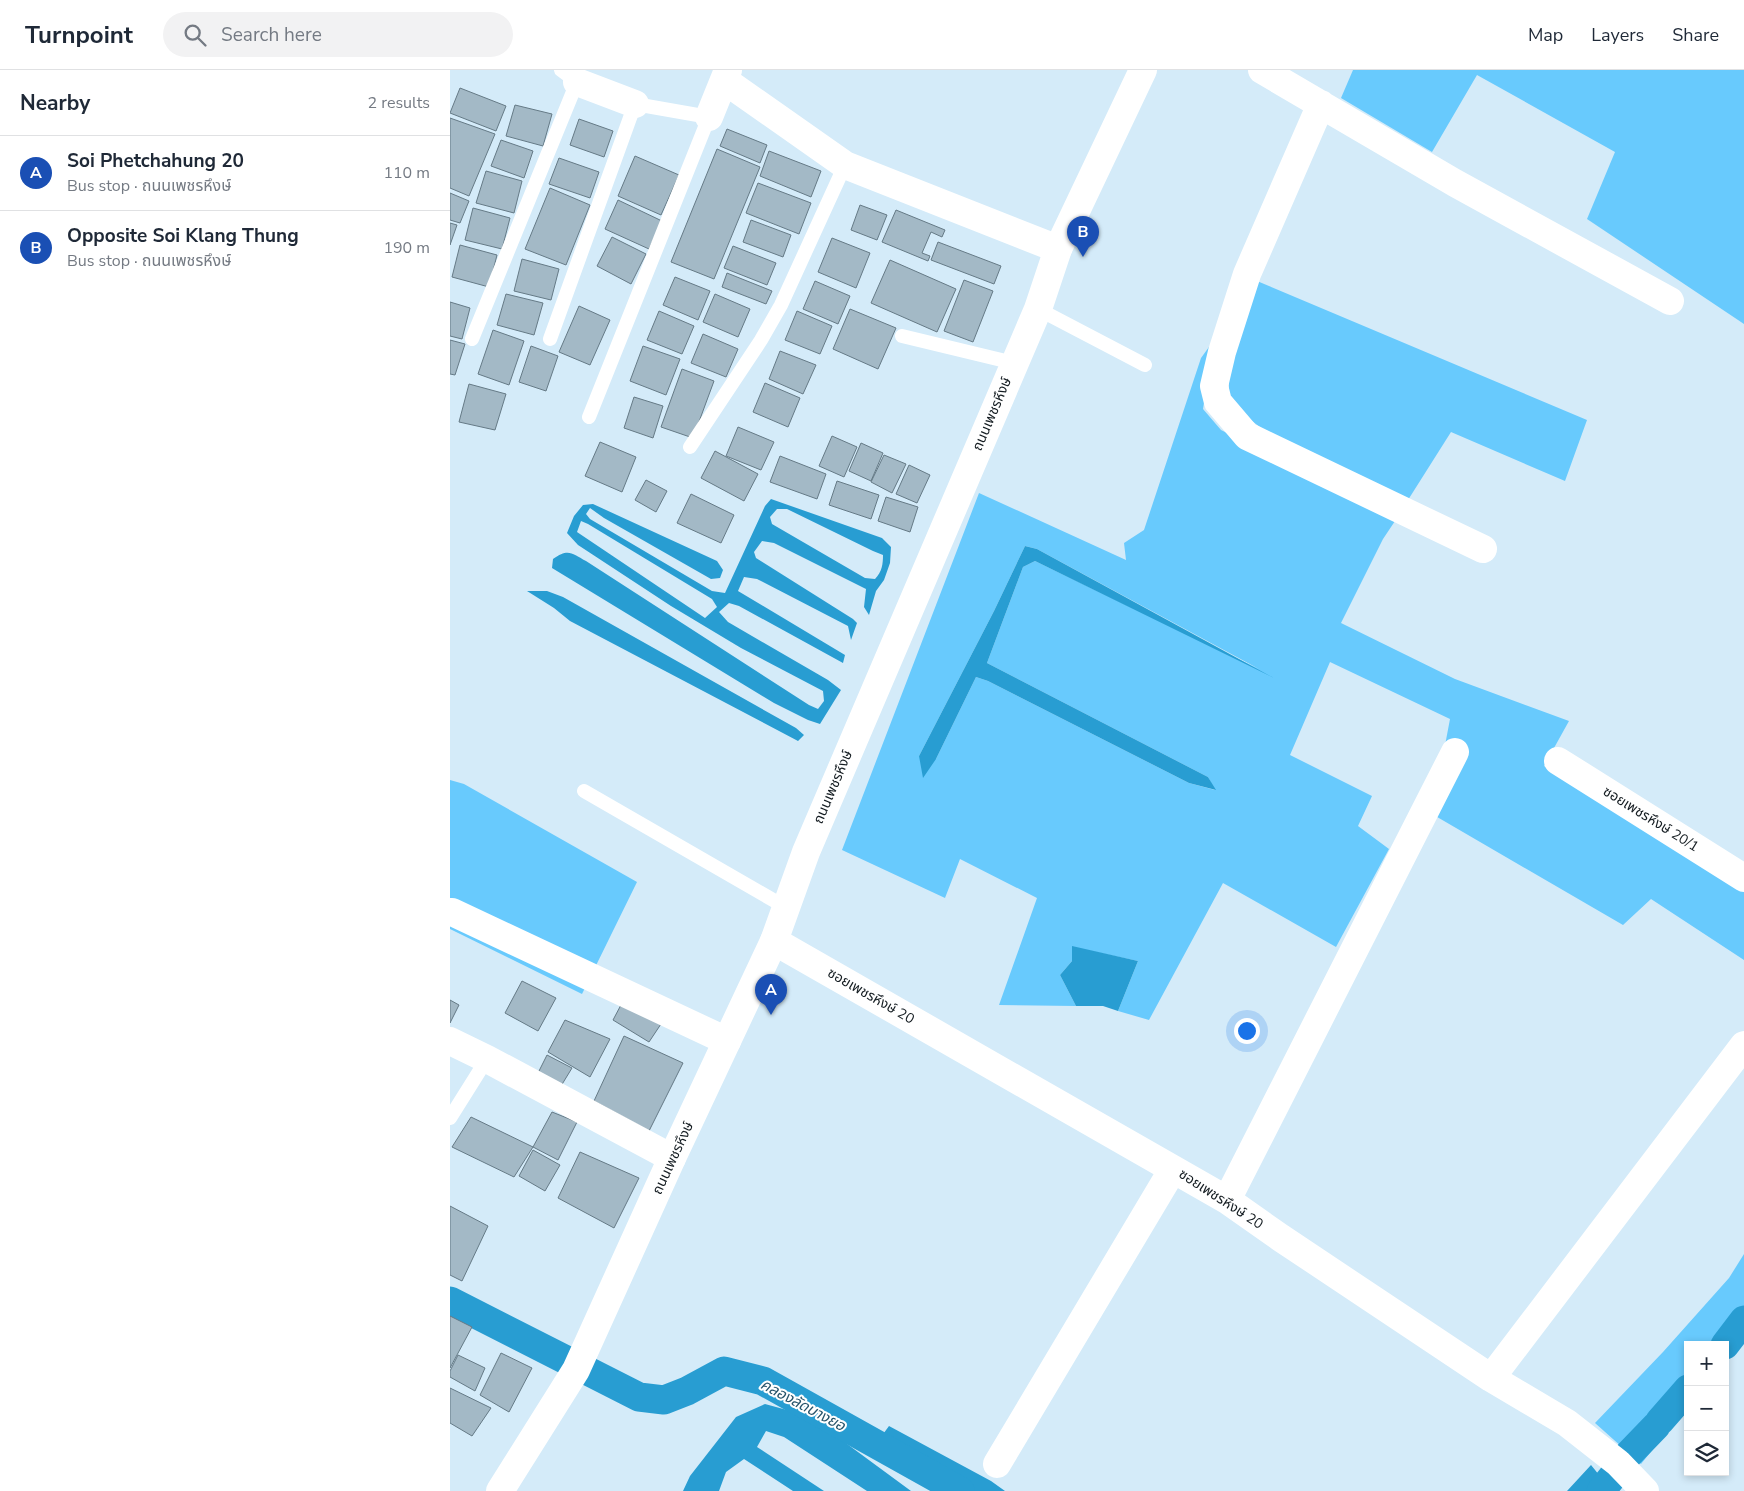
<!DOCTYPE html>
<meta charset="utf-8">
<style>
body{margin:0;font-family:"Nunito Sans","Noto Sans Thai",sans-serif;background:#f2f2f3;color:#1f2937}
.controls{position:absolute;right:15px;bottom:15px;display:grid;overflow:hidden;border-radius:0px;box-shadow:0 2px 8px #0003}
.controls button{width:45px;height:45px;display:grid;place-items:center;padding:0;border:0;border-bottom:1px solid #e0e1e3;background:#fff;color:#1f2937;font:25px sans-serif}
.you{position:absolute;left:796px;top:960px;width:18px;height:18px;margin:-12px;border:4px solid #fff;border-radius:50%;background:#1a73e8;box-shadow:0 0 0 8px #1a73e833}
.badge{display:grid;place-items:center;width:32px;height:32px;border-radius:50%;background:#8f6b10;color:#fff;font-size:16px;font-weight:700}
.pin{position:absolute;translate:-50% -41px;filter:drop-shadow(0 1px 2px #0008)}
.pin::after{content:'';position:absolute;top:26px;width:18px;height:15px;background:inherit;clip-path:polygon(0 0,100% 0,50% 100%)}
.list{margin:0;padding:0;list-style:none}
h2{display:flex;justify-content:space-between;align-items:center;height:65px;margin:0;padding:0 20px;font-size:21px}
h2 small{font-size:16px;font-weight:400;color:#747a83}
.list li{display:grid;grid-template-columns:32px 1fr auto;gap:15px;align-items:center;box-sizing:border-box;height:75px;padding:0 20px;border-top:1px solid #e0e1e3}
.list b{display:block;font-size:19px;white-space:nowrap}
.list p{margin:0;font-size:16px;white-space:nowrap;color:#747a83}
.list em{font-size:16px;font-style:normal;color:#747a83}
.icon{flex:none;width:28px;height:28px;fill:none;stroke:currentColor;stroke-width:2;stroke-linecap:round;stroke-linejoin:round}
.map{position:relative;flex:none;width:1294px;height:1421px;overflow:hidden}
header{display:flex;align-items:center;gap:30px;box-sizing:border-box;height:70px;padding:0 25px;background:#fff;border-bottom:1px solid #e0e1e3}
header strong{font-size:24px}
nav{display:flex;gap:28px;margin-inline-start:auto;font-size:18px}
.search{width:350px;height:45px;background:#f2f2f3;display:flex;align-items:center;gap:12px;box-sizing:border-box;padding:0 18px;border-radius:28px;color:#747a83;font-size:19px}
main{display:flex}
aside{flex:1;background:#fff}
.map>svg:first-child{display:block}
.green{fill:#68cafd;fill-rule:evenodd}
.water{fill:#289dd2;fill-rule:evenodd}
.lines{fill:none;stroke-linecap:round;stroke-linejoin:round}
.canal{stroke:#289dd2;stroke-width:29}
.building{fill:#a3b9c6;stroke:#657a86}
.lane{stroke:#fff;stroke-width:14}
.street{stroke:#fff;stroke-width:28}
.secondary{stroke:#fff;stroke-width:28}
.labels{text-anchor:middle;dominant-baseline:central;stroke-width:4;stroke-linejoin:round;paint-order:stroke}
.street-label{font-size:14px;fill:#141c21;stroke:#fff}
.water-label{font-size:15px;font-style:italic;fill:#27546b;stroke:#fff}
</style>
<header>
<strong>Turnpoint</strong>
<div class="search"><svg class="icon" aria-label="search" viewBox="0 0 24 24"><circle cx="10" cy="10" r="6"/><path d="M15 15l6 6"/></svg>Search here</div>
<nav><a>Map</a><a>Layers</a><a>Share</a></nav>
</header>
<main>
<aside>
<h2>Nearby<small>2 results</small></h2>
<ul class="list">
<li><span class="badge" style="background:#1a4fb4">A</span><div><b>Soi Phetchahung 20</b><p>Bus stop · ถนนเพชรหึงษ์</p></div><em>110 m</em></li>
<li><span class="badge" style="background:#1a4fb4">B</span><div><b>Opposite Soi Klang Thung</b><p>Bus stop · ถนนเพชรหึงษ์</p></div><em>190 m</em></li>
</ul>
</aside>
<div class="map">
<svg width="1294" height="1421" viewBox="0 0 1294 1421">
<rect width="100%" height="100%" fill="#d4ebf9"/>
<path class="green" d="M903,0h391v254l-157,-105 28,-67 -138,-77 -45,77 -91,-54z
M807,211l330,139 -22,61 -114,-49 -43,68 -147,-72 -32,-25v-37z
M764,270l-11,69 18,21 176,88 -14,21 -42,84 114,56 114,42 -25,45 200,125v69l-93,-61 -28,26 -191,-111 18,-95 -120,-57 -40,93 82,41 -14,30 31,23 -53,98 -113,-64 -74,137 -31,-9 20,-50 -66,-14v14l-12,14 16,31 -77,-1 38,-107 -77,-39 -15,39 -103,-48 137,-357 147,67 -2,-17 20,-13 57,-172zM575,476l12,3 222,120 -224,-108 -12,6 -36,96 221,114 7,13 -26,-7 -201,-102 -12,-4 -40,82 -17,-3 75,-145z
M0,710l14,4 173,98 -55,112 -132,-65z
M1294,1184v84l-19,23v-16h-37v61l-47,58 -46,-41 68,-71 66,-74z"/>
<path class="water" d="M321,429l111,39 9,9 -1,16 -6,17 -8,11 -7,24 -5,-8 2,-18 -92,-46 -12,-2 -8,11 2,6 97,61 4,4 -6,17 -3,-14 -91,-47 -13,-2 -6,14 107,64 -2,8 -104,-57 -10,-3 -10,9 9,10 100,58 13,10 -21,34 -12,-4 -34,-17 -222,-135 1,-9c15,-11 19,-6 33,2l223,144 9,4 6,-8 -1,-10 -82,-43 -70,-42 -93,-61 -11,-12 7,-17 9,-11 10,-1 124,57 6,9 -3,8 -9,1 -107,-61 -14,-10 -4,6 4,5 122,72 13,2 40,-87zM327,439h10l86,42 10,4c0,9 -1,17 -8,24l-10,-1 -93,-54 -2,-7zM131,451l7,3 124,75 5,8 -12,11 -128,-86z
M575,476l12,3 237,129 -239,-117 -12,6 -36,96 221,114 8,13 -27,-7 -201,-102 -12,-4 -40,82 -13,19 -4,-22 75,-145z
M77,521h20l16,6 233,131 8,7 -6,6 -228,-120 -16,-13z
M622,876l66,15 -20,50 -15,-5h-27l-16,-31 12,-14z
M315,1334l44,12 102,75h-44l-83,-54 -18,-6 -9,16 67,44h-31l-49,-32 -18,13 -7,19h-36l7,-15 46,-59z
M439,1356l102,55 14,10h-52l-75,-50z
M1141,1395l21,26h-45z"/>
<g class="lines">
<path class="canal" d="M0,1231l189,96 25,3 23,-9 37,-20 39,10 197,110
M1275,1275l19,-25
M1210,1351l28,-32
M1179,1384l27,-28
M1151,1421l16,-20"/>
</g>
<path class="building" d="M10,18l46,18 -10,25 -46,-18z
M65,35l37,9 -9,32 -37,-10z
M0,48l45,16 -26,62 -19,-8z
M129,49l34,12 -9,26 -34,-12z
M277,59l40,16 -7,18 -40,-17z
M51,70l32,11 -9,27 -33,-12z
M267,79l43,18 -46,112 -43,-17z
M319,81l52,20 -10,26 -51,-21z
M185,86l44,19 -18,40 -43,-19z
M109,88l40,14 -9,26 -41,-14z
M36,101l36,10 -8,32 -38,-10z
M308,113l53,20 -12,31 -53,-21z
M100,118l40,17 -24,60 -41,-16z
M0,123l19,8 -9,22 -10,-3z
M168,130l44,21 -13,28 -44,-20z
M410,135l27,10 -10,25 -26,-10z
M23,138l37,10 -8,31 -37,-9z
M446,140l49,20 -3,7 -11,-5 -9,21 8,3 -2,5 -46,-19z
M301,150l40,15 -8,22 -40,-15z
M0,153l7,2 -7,20z
M162,167l34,17 -15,30 -34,-18z
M382,168l38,15 -14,35 -38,-16z
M488,172l63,24 -7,18 -63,-24z
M10,175l37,10 -8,32 -37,-10z
M283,176l43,17 -9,22 -43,-17z
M72,189l37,10 -8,31 -37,-9z
M440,190l66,29 -19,43 -66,-29z
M277,203l45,18 -6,13 -44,-17z
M225,207l35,14 -12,29 -35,-15z
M514,210l29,11 -20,51 -29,-11z
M365,211l35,15 -12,28 -35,-15z
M56,224l37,9 -9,32 -37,-10z
M265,224l35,15 -12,28 -35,-15z
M0,232l20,6 -8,31 -12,-3z
M129,236l31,14 -20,45 -31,-13z
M400,239l46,19 -18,41 -45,-20z
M209,241l35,15 -12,28 -35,-14z
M347,241l35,15 -12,28 -35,-14z
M43,260l31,11 -15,44 -31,-11z
M253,264l35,15 -12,28 -35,-14z
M0,270l15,4 -10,31 -5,-1z
M81,276l27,10 -12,35 -27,-9z
M193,276l37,13 -14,36 -36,-14z
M330,281l36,14 -13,29 -34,-15z
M232,299l32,12 -21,57 -32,-11z
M315,313l35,15 -12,29 -35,-15z
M19,314l37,10 -11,36 -36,-8z
M184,327l29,9 -10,32 -29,-10z
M288,357l36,15 -13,28 -35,-14z
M382,366l25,11 -13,30 -25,-11z
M150,372l36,15 -14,35 -37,-16z
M411,373l22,10 -12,28 -22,-10z
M265,381l43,23 -14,27 -43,-23z
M434,385l22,9 -14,29 -21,-11z
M330,386l46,18 -9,25 -47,-17z
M459,395l21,10 -13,28 -21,-9z
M196,410l21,11 -11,21 -21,-12z
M387,411l42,14 -8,24 -42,-14z
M241,424l43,21 -13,28 -44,-20z
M436,427l32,10 -8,25 -32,-11z
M72,911l34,17 -18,33 -33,-18z
M0,930l9,5 -9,18z
M172,933l41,18 -14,21 -36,-22z
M115,950l45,19 -20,38 -42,-25z
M174,966l59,27 -34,68 -55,-30z
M97,985l25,13 -11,18 -23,-13z
M102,1042l25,10 -19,38 -25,-13z
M21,1047l62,30 -19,30 -62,-30z
M83,1080l27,15 -15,26 -26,-15z
M130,1082l59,26 -25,50 -56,-30z
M0,1136l38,20 -26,55 -12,-6z
M0,1246l22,11 -22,41z
M51,1283l31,15 -23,44 -29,-17z
M8,1285l27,13 -10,23 -25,-14v-6z
M0,1318l41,20 -19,28 -22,-13z"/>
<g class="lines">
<path class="lane" d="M588,239l107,56
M452,266l112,27
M22,269l105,-257 -16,-12
M100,269l85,-235 74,13 -120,300
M240,377l71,-107 20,-35 64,-140
M134,721l203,117
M0,1048l37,-59"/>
<path class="street" d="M812,0l193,113 215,118
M274,10l121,85 213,84
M127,12l58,22
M871,34l-74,170 -25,78 -8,34 4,16 29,34 236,113
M259,47l19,-47
M1108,691l186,117
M2,842l275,129
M324,871l453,259 54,38 210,140 76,45 51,40 27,28
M0,971l37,18 185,99
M777,1130l228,-448
M1041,1308l253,-333
M547,1394l176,-295"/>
<path class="secondary" d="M50,1421l76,-121 96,-212 102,-217 32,-89 232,-543 20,-60 85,-179"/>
</g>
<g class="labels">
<g class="street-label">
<text transform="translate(542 344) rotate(-67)">ถนนเพชรหึงษ์</text>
<text transform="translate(383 717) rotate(-67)">ถนนเพชรหึงษ์</text>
<text transform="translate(1201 749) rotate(32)">ซอยเพชรหึงษ์ 20/1</text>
<text transform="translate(421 926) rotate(30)">ซอยเพชรหึงษ์ 20</text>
<text transform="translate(223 1088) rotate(-65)">ถนนเพชรหึงษ์</text>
<text transform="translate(771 1129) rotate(33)">ซอยเพชรหึงษ์ 20</text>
</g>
<g class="water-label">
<text transform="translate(353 1335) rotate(28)">คลองลัดบางยอ</text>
</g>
</g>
</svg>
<div class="controls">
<button>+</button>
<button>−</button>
<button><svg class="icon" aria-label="layers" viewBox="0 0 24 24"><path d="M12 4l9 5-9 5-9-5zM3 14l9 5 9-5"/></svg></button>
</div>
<div class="you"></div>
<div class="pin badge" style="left:321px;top:945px;background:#1a4fb4">A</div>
<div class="pin badge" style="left:633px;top:187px;background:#1a4fb4">B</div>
</div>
</main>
